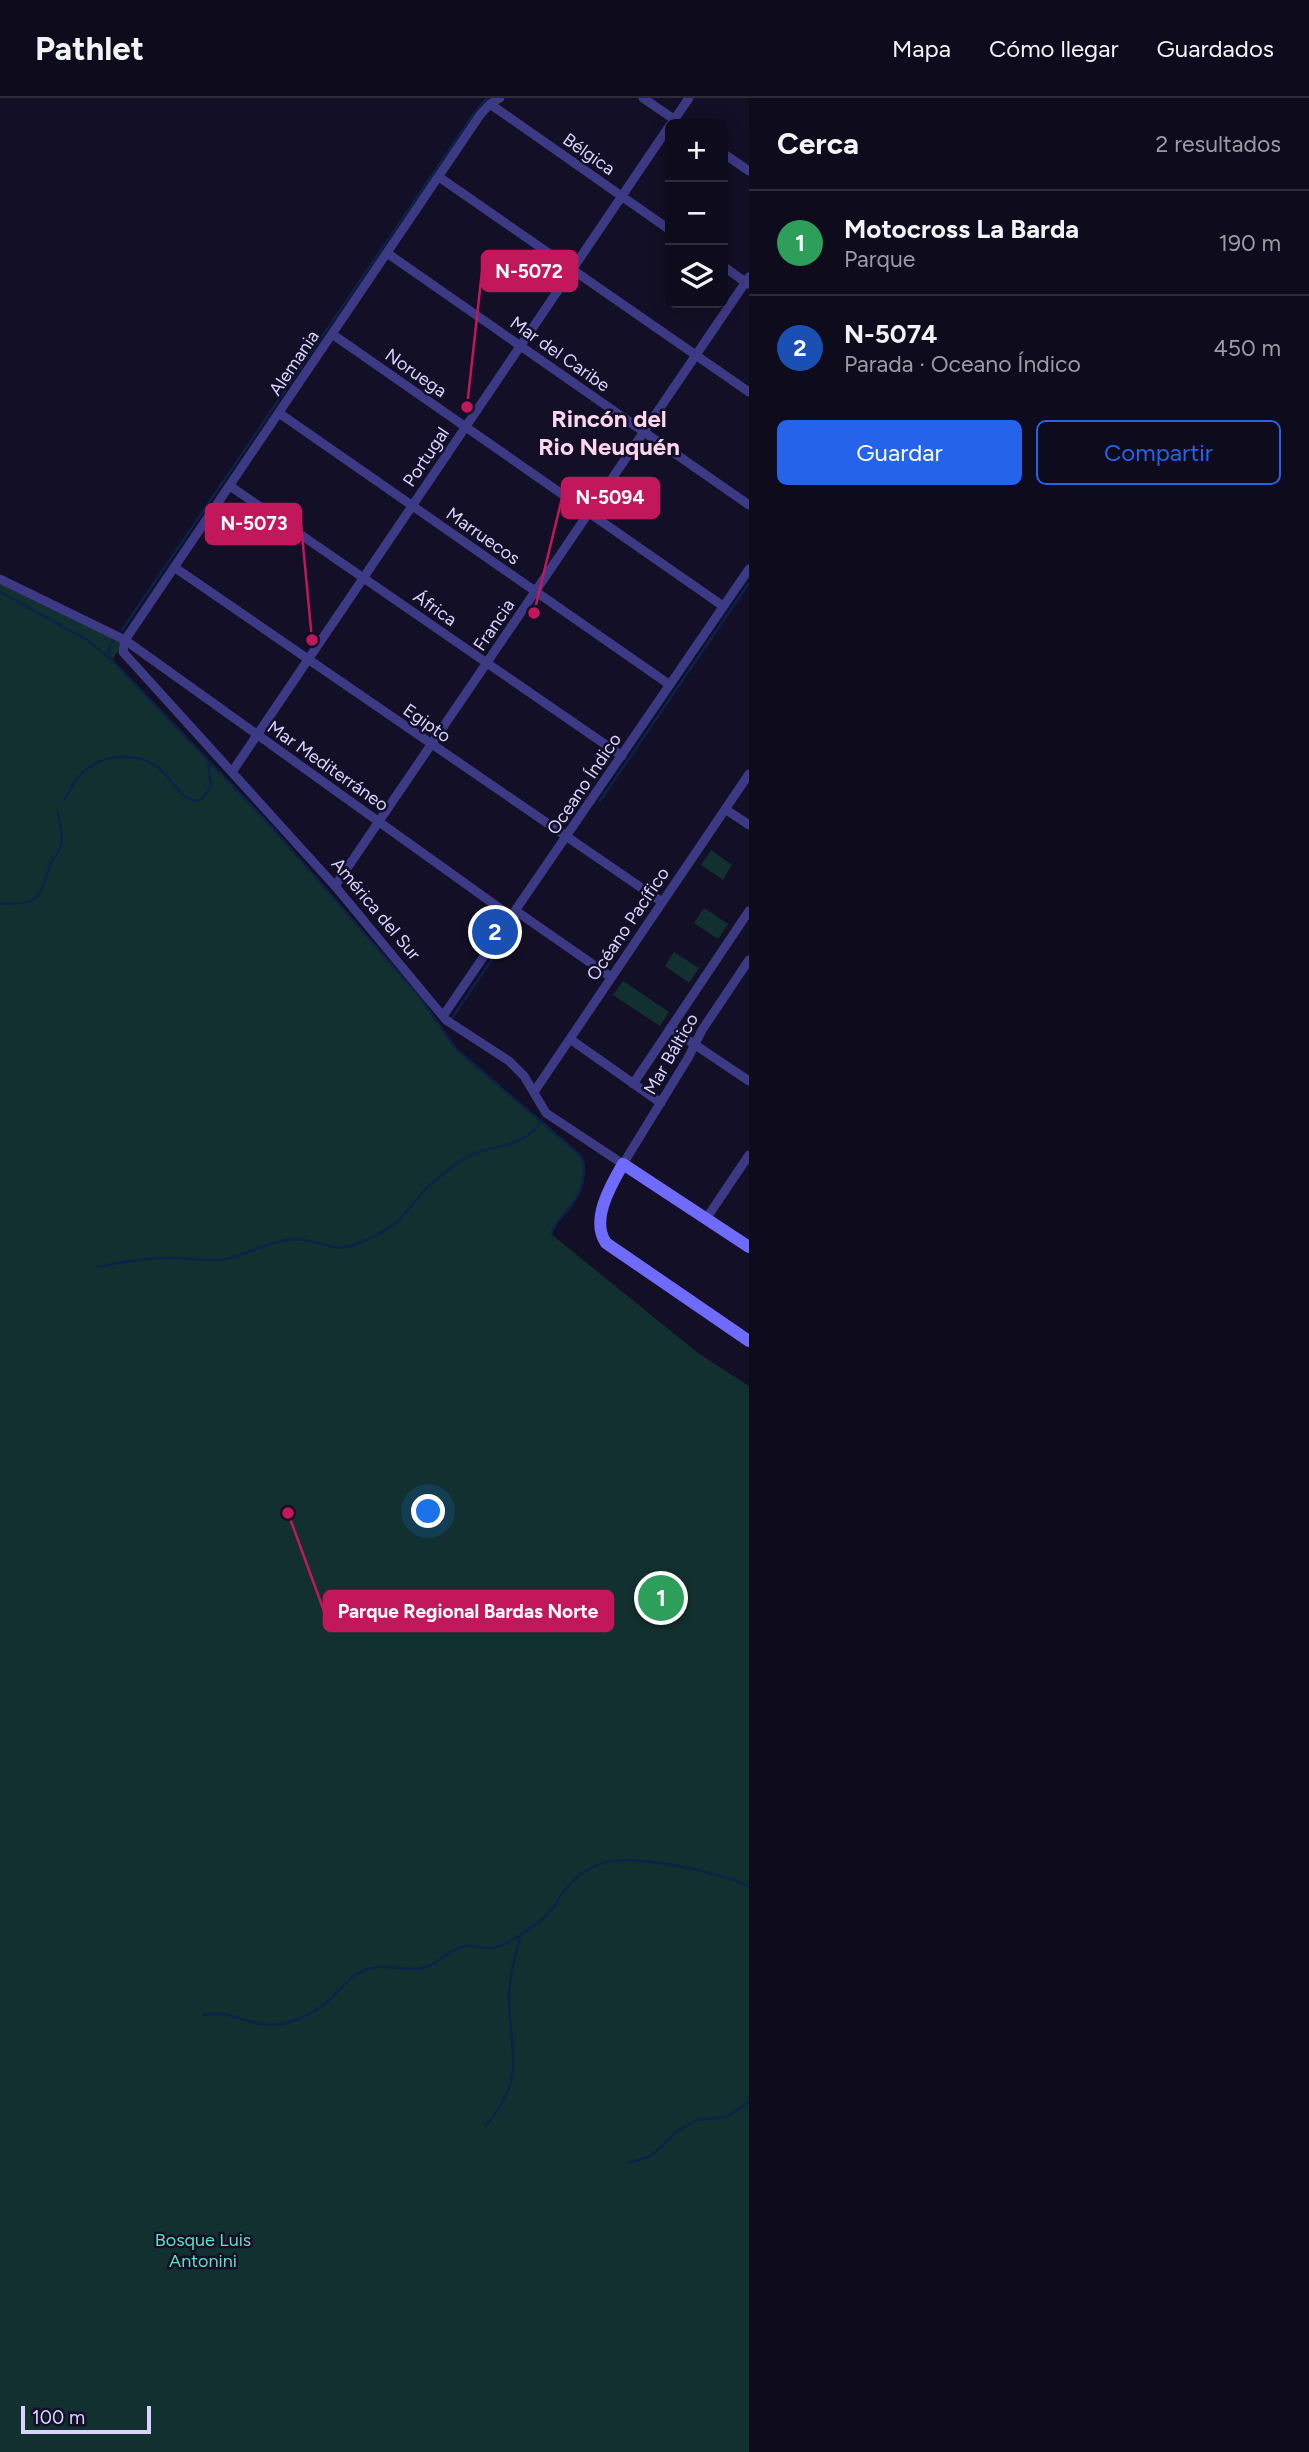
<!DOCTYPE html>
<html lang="es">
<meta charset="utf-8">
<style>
body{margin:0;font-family:Figtree,sans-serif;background:#1c1929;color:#f1f3f6}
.controls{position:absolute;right:21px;top:21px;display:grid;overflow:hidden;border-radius:10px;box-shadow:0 4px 18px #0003}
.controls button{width:63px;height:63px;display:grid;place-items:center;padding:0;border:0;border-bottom:2px solid #2e2b3b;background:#0e0b1c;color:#f1f3f6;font:35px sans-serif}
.scale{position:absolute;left:21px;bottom:18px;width:130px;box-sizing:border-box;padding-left:7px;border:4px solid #d9d4ff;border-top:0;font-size:19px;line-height:24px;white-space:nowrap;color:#d9d4ff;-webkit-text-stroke:5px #130f26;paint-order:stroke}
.you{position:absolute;left:429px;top:1414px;width:24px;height:24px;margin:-18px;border:5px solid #fff;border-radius:50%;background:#1a73e8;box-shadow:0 0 0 10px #1a73e833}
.badge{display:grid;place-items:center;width:46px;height:46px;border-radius:50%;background:#2563eb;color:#fff;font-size:23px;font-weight:700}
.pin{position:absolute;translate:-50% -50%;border:4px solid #fff;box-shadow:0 2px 7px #0006}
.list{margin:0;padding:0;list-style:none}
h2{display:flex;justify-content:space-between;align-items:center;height:91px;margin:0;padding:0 28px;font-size:30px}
h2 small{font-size:23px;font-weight:400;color:#9b9ba3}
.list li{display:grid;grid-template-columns:46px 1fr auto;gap:21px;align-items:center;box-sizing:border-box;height:105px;padding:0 28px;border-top:2px solid #2e2b3b}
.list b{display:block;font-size:26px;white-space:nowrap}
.list p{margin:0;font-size:23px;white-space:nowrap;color:#9b9ba3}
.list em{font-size:23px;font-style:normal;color:#9b9ba3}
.actions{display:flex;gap:14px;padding:21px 28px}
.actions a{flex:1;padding:16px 0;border:2px solid #2563eb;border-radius:10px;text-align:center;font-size:24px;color:#2563eb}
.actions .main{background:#2563eb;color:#fff}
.icon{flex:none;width:38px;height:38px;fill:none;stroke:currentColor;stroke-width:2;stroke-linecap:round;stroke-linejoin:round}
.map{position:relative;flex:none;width:749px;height:2354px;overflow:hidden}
header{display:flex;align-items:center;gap:42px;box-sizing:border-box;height:98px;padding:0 35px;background:#0e0b1c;border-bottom:2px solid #2e2b3b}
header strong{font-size:33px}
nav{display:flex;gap:38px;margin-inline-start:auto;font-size:24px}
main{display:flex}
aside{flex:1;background:#0e0b1c}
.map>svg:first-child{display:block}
.green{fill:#12302f}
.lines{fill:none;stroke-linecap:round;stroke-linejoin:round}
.stream{stroke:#0c2248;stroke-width:2.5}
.street{stroke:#3d3a85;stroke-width:9}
.secondary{stroke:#6f6bff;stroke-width:12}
.labels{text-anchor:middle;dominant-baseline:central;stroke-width:5;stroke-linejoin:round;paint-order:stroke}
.street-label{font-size:18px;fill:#d9d4ff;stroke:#130f26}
.park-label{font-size:18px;fill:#5fe0c0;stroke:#130f26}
.district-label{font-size:24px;font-weight:bold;fill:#ffd6f0;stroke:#130f26}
.leader{fill:none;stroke:#c2185b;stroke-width:2.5}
.callout-dot{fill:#c2185b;stroke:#130f26;stroke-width:2.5}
.callout{fill:#c2185b;stroke:#c2185b;stroke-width:2.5}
.callout-label{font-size:19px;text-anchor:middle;font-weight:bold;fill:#fff}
</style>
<header>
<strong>Pathlet</strong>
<nav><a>Mapa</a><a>Cómo llegar</a><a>Guardados</a></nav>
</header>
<main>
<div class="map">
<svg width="749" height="2354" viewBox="0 0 749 2354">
<rect width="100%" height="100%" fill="#130f26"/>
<path class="green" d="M0,481l125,61 -13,20 157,164 150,172 37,53 124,106c9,13 2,35 -7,48 -8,13 -16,15 -22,31l147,119 51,33v1066h-749z
M711,752l21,15 -9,15 -22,-15z
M704,810l24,16 -10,15 -24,-16z
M674,854l25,16 -10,15 -24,-17z
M623,883l46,31 -9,14 -47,-31z"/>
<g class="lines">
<path class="stream" d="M0,494l84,46 28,22 157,164 150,172 37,53 124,106c9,13 2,35 -7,48 -8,12 -16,15 -22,31
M122,532l353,-518 12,-14
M110,559l-1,-9 5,-8
M64,703c6,-10 11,-23 21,-31 21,-17 55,-18 76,0 11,10 19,29 36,31l5,-2 9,-13 -3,-22
M600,703l149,-218
M0,805c42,3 38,-5 50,-38 2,-7 9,-12 11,-19 3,-10 -2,-24 -3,-34
M452,920l41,-60
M98,1169c25,-6 49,-9 74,-9 18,0 35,4 53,1 21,-4 41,-16 62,-19 27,-5 44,16 72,3 14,-6 30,-13 41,-24 8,-8 14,-17 21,-25 11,-13 27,-24 41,-34 27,-18 59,-8 79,-39
M204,1917c33,-7 48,17 83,8 13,-4 27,-11 38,-19 14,-11 22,-27 40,-34 19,-7 33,0 52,-1 19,-1 30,-19 48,-23 10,-2 21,4 31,1 14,-3 44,-24 53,-35 8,-8 12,-18 19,-26 11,-13 28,-23 45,-25 35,-4 103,11 136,25
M486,2028c41,-50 24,-73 23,-128 0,-21 6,-43 12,-63
M628,2065l23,-7 24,-23 21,-13 30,-3 23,-15"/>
<path class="street" d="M500,0l-10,6 -10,11 -355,525 -2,12 212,234 111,134 63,41 15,15 22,37 77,51 65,-106 14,-28 47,-70
M643,0l38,26
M490,6l180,126
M672,25l17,-25
M723,55l26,18
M439,79l310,215
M387,155l362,252
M723,168l25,18
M332,236l391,272
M279,315l391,272
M230,388l392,270
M174,469l488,335
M0,481l125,61 387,277
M232,674l438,-647
M725,711l24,16
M335,788l414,-609
M516,813l95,66
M443,918l306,-447
M670,930l79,53
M570,941l91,64
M633,986l116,-173
M534,994l215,-318
M706,1121l43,-64"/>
<path class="secondary" d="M749,1149l-126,-83c-12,21 -33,56 -17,79l143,98"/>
</g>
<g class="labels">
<g class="street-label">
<text transform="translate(589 56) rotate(35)">Bélgica</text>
<text transform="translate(560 256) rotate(35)">Mar del Caribe</text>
<text transform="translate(294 265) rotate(-56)">Alemania</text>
<text transform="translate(416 275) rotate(35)">Noruega</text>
<text transform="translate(426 359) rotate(-56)">Portugal</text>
<text transform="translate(483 438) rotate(35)">Marruecos</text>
<text transform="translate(435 510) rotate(35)">África</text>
<text transform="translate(494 527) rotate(-56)">Francia</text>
<text transform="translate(427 625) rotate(35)">Egipto</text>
<text transform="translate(328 668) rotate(35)">Mar Mediterráneo</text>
<text transform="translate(584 686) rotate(-56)">Oceano Índico</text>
<text transform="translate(376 811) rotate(50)">América del Sur</text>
<text transform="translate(628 826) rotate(-56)">Océano Pacífico</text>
<text transform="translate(671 956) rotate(-60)">Mar Báltico</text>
</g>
<g class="park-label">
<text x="203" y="2142">Bosque Luis<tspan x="203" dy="21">Antonini</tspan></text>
</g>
<g class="district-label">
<text x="609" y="320">Rincón del<tspan x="609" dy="28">Rio Neuquén</tspan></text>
</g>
</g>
<path class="leader" d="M467 309L482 173M534 515L562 400M312 542L301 426M288 1415L324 1513"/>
<g class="callout-dot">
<circle cx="467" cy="309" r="7"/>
<circle cx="534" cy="515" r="7"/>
<circle cx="312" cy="542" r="7"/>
<circle cx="288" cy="1415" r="7"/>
</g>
<g class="callout">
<rect x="482" y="153" width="95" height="40" rx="7"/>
<rect x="562" y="380" width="97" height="40" rx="7"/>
<rect x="206" y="406" width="95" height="40" rx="7"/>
<rect x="324" y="1493" width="289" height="40" rx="7"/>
</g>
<g class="callout-label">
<text x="529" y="180">N-5072</text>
<text x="610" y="406">N-5094</text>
<text x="254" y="432">N-5073</text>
<text x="468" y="1520">Parque Regional Bardas Norte</text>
</g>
</svg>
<div class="controls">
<button>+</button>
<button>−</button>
<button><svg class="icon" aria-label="layers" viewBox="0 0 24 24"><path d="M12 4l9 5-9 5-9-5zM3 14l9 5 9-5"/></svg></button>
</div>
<div class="scale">100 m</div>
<div class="you"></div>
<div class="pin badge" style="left:661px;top:1500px;background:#2e9e5b">1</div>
<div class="pin badge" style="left:495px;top:834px;background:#1a4fb4">2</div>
</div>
<aside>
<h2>Cerca<small>2 resultados</small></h2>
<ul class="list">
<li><span class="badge" style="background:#2e9e5b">1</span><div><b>Motocross La Barda</b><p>Parque</p></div><em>190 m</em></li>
<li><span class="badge" style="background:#1a4fb4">2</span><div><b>N-5074</b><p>Parada · Oceano Índico</p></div><em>450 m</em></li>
</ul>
<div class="actions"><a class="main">Guardar</a><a>Compartir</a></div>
</aside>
</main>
